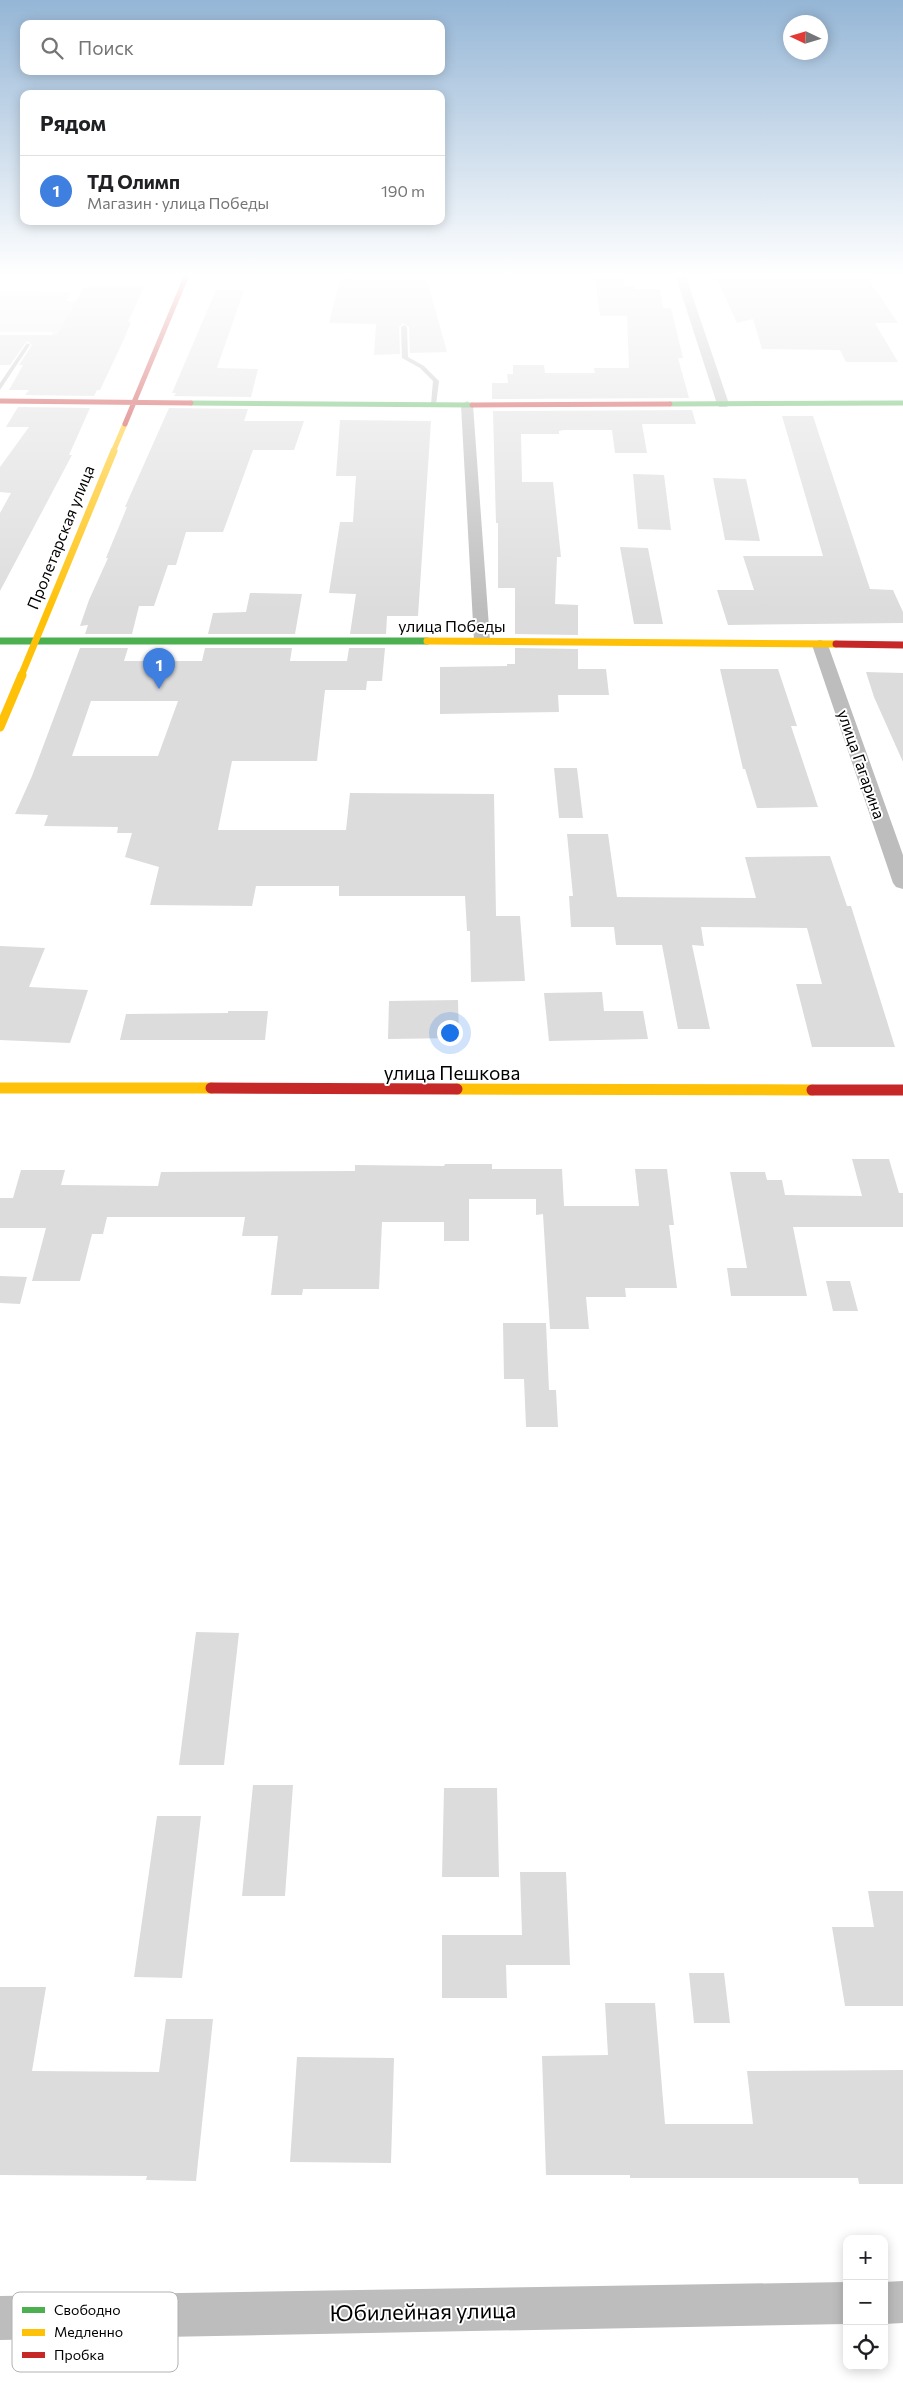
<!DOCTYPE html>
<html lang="ru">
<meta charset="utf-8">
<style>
body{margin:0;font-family:Commissioner,sans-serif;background:#f2f2f2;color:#202124}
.controls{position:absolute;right:15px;bottom:15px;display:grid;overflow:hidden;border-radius:10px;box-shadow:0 2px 12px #0003}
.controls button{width:45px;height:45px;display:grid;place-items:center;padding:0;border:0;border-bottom:1px solid #e0e0e0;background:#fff;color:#202124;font:25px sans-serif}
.compass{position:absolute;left:783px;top:15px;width:45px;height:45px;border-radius:50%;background:#fff;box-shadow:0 2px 12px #0003;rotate:274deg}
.you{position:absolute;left:449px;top:1032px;width:18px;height:18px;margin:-12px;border:4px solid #fff;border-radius:50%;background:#1a73e8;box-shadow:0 0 0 8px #1a73e833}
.badge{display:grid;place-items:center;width:32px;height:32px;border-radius:50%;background:#595959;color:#fff;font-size:16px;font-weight:700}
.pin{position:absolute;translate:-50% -41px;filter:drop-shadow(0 1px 2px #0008)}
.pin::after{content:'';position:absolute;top:26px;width:18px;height:15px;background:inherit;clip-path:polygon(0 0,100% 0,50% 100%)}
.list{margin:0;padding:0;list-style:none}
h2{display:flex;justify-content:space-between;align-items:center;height:65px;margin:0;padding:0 20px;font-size:21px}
h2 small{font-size:16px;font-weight:400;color:#757577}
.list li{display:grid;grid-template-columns:32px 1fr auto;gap:15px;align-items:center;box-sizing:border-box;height:70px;padding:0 20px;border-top:1px solid #e0e0e0}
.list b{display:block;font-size:19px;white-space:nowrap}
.list p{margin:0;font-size:16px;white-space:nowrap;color:#757577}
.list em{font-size:16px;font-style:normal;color:#757577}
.icon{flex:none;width:28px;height:28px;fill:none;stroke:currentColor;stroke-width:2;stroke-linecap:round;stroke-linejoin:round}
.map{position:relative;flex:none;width:903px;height:2385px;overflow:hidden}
.search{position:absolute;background:#fff;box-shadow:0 2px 12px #0003;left:20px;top:20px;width:425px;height:55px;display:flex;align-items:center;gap:12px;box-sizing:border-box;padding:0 18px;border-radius:10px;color:#757577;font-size:19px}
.panel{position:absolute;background:#fff;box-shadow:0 2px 12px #0003;left:20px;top:90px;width:425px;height:135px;border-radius:10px}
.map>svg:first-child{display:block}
.green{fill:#e8e8e8}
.building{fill:#dcdcdc;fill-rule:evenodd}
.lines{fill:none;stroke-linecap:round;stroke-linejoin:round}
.lane{fill:#bdbdbd;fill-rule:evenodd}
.street{fill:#bdbdbd;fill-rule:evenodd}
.fast-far1{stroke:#4caf50;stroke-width:5}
.fast{stroke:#4caf50;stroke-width:7}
.slow-far3{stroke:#ffc107;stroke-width:5}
.slow-far2{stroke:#ffc107;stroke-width:7}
.slow-far1{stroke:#ffc107;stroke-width:9}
.slow{stroke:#ffc107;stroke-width:11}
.jam-far2{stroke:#c62828;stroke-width:5}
.jam-far1{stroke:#c62828;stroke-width:7}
.jam{stroke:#c62828;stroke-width:11}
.labels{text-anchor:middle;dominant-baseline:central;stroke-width:4;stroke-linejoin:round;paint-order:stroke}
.far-street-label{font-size:16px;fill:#000;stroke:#fff}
.street-label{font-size:19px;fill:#000;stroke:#fff}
.near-street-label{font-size:22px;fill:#000;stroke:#fff}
.key{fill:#fff;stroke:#b2b2b2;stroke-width:1}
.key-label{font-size:14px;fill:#000}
</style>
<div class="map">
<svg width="903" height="2385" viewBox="0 0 903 2385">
<rect width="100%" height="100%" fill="#fff"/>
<path class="green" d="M0,291l71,1 -4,9 27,-1 -52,55 11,-23h-53z"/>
<path class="building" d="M595,277h28l1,9h10l1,3h25l3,19h8l12,50h-5l11,40 -197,1v-16h16l-1,-9h6v-9h31l1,8h50l-1,-5h35l-2,-52h-27z
M716,277h151l31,46h-23l23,39h-52l-6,-12 -78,-1 -9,-30 -16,4z
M340,279l87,1 20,72 -37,1 -1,-26 -6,-4 -4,4 1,27 -26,1 2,-31 -47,-1z
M84,287h60l-16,35h3l-7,17 -24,51h-3l-3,6 -69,-1 4,-5h-20l14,-25h-4l13,-20 -5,-4 -17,24h-10v-30h57z
M216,290h28l-27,78 41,1 -7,28 -77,-1 2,-3h-4z
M18,407l72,1 -21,47h3l-72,136v-78l11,-20 -11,-1v-25l29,-40h-23z
M169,408l79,1 -4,12h60l-10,29h-41l-30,82h-37l-10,33h-8l-14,41h-15l-7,28h-47l3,-9 -8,1 9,-26 19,-42h-2l21,-51h-2z
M692,410l4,14h-54l5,29h-32l-3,-23h-49l-4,1v3h-38l1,48h31l8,75h-4l-2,47 23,1v30l-63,-1v-46h-17v-65h-2l-3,-112z
M782,416h31l57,173 23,1 10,22v11l-175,2 -11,-35h37l-11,-34h80z
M340,420l91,1 -13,195h-31l-1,18h-36l6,-40 -27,-1 11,-71h13l3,-46h-20z
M633,474l31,1 7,55 -33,-1z
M713,478l33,1 14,62 -35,-1z
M620,547l28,1 15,76h-29z
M250,593l52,1 -7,40h-87l5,-21 33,-1z
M80,648h48l-4,13h78l3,-13h87l-2,13h57l2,-13h36l-3,33h-15l-1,9h-41l-8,71h-85l-14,69h128l4,-37 144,1 2,122h24l5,65 -54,1 -1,-51h-3l-2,-35h-126v-10h-83l-4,20 -102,-1 9,-38 -34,-10 7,-24h-15l1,-6 -74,-1 4,-11 -33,-1 17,-38zM91,701h87l-20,55h-86z
M515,648l63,1v20h28l3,26h-51l1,17 -119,2v-47l67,-1v-2h8z
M720,669h58l19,57h-6l27,81 -61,1 -12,-39h-2z
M866,672l37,1v89l-29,-65z
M554,768h23l6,50h-24z
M567,834h41l9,63 139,1 -11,-41 85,-1 17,50h4l44,141h-83l-16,-63h26l-15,-56 -106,-1 3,19 -12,-1 18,84h-32l-16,-84h-46l-2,-18h-43l-2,-31h4z
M0,946l45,2 -16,39 59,3 -18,53 -70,-3z
M602,992l2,19h39l5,28 -99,2 -5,-48z
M458,1000l1,38 -71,1 1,-38z
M228,1011h40l-3,29h-145l6,-26 102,-1z
M852,1159h37l10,34h4v34h-110l14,69h-76l-4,-28h20l-17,-96h35l2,8h15l3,15 77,1z
M445,1164h47v5h70l2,37h75l-4,-37h32l7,56h-5l8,63h-52l1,9h-40l3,32h-39l-7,-115 -7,1v-16h-67v42h-25v-19h-62l-3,67h-76l-1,6h-31l7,-59h-36l3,-19h-138l-4,17h-11l-12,47h-48l14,-53h-46v-30h13l8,-28h44l-4,15 97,1 3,-14 194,-1v-6l89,1z
M0,1276l27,1 -7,27 -20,-1z
M826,1281h24l8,30h-25z
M503,1323h43l3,67h7l2,37h-32l-2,-48h-20z
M196,1632l43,1 -15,132h-45z
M253,1785h40l-8,111h-43z
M444,1788h53l2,89h-57z
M157,1816h44l-19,162 -48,-1z
M520,1872h46l4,93h-64l1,33h-65v-63h80z
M868,1891h35v115h-58l-13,-79h42z
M689,1973h35l6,50h-36z
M0,1987h46l-14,84 127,1 7,-53h47l-17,162 -50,-1 1,-4 -147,-1z
M605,2003h50l10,121h88l-6,-53 156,-1v114h-44l-1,-6h-228v-3h-84l-4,-119 66,-1z
M297,2057l97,1 -3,105 -101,-1z"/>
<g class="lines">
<path class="lane" d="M404,325l3,2 1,30 16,9 15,15 -3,24 -5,-1 2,-23 -13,-13 -18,-10 -1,-31z
M27,343l3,2 -30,45v-7z"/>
<path class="street" d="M676,277h10l43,127 -2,3h-8l-2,-3z
M467,401l6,4 17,236 -2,3h-12l-2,-3 -13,-236z
M820,640l6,2 2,3 75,210v34l-7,-2 -3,-4 -81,-238 2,-3z
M903,2281v42l-19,1v-42z
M847,2282v42l-847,16v-44z"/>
<path class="fast-far1" d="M191,403l281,2
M670,404l233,-1"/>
<path class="fast" d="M0,641h427"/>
<path class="slow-far3" d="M113,452l12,-28"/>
<path class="slow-far2" d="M427,641l409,3
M21,676l93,-225"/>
<path class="slow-far1" d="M0,727l22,-52"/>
<path class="slow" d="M0,1088h211
M457,1089l355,1"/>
<path class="jam-far2" d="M0,401l191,2
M472,405l198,-1
M125,424l61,-147"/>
<path class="jam-far1" d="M836,644l67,1"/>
<path class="jam" d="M211,1088l246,1
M812,1090h91"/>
</g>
<linearGradient id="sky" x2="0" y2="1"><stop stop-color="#95b6d6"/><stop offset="0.45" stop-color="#fff"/><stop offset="1" stop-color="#fff" stop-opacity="0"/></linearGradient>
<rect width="903" height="611" fill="url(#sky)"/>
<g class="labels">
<g class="far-street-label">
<text transform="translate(60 537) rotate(-68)">Пролетарская улица</text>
<text x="452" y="625">улица Победы</text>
<text transform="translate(862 764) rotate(71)">улица Гагарина</text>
</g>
<g class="street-label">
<text x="452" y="1072">улица Пешкова</text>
</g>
<g class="near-street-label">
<text transform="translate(423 2311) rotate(-1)">Юбилейная улица</text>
</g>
</g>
<rect x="12" y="2292" width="166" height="80" rx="8" class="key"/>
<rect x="22" y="2307" width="23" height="6" fill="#4caf50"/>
<rect x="22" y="2329" width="23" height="7" fill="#ffc107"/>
<rect x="22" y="2352" width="23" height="6" fill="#c62828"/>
<g class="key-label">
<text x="54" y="2315">Свободно</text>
<text x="54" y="2337">Медленно</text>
<text x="54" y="2360">Пробка</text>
</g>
</svg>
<div class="controls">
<button>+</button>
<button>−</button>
<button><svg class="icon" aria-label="locate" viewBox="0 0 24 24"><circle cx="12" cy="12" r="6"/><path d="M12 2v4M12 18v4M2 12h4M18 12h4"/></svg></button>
</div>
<svg class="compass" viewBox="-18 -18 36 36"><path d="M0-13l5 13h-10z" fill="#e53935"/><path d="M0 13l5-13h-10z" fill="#757577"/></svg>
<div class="you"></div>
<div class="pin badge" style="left:159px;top:689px;background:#3f7fe0">1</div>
<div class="search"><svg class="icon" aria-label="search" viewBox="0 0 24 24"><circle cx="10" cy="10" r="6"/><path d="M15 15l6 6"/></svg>Поиск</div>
<section class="panel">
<h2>Рядом<small></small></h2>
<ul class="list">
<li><span class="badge" style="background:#3f7fe0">1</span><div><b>ТД Олимп</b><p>Магазин · улица Победы</p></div><em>190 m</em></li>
</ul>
</section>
</div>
